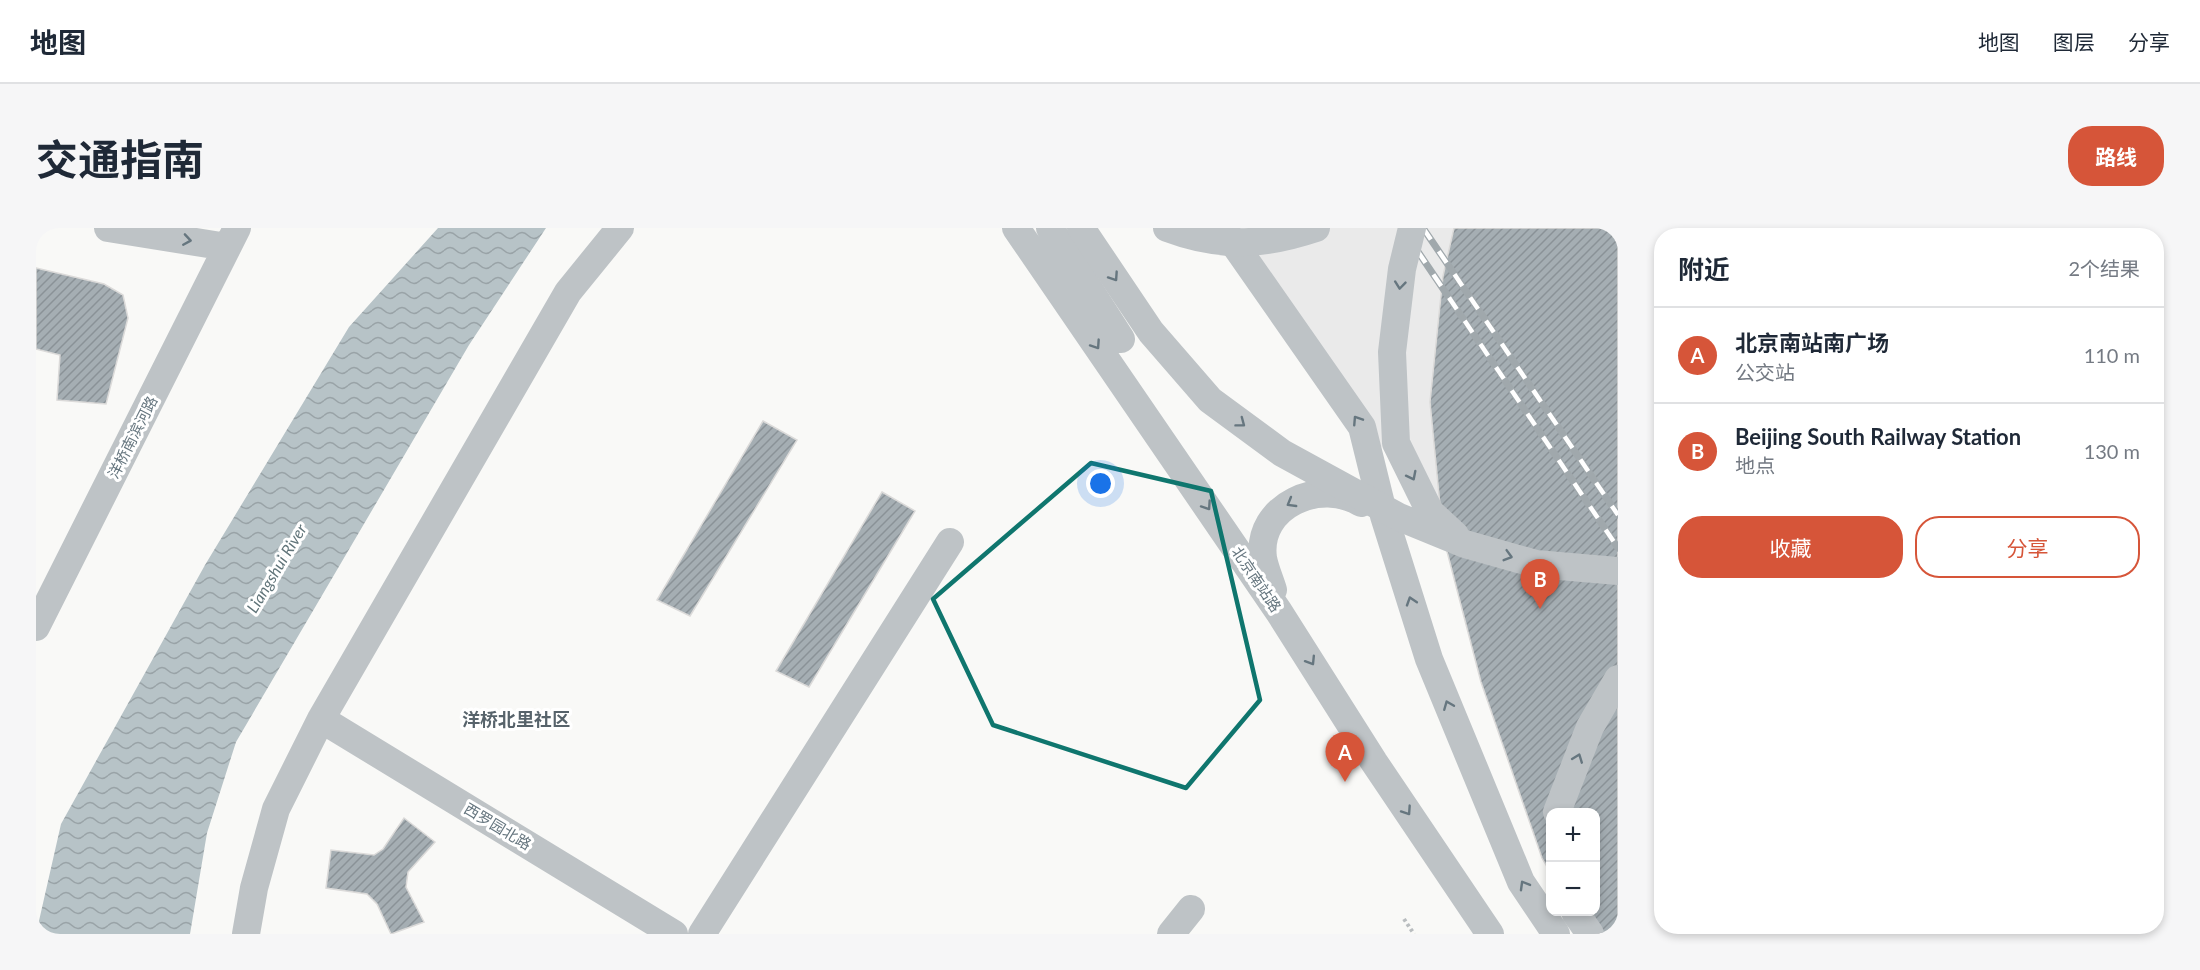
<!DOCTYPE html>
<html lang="zh">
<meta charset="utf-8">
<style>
body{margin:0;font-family:Lato,"Noto Sans SC",sans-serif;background:#f6f6f7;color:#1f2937}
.controls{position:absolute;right:18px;bottom:18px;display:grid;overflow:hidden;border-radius:12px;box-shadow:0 3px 9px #0003}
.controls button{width:54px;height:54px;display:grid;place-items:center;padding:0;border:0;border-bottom:2px solid #e0e1e3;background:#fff;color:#1f2937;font:30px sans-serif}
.you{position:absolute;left:1065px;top:256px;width:21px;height:21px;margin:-15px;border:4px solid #fff;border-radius:50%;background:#1a73e8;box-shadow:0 0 0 9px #1a73e833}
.badge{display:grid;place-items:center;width:39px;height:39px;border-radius:50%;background:#d65539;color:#fff;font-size:20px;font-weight:700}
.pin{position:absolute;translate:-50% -50px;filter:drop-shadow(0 2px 3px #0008)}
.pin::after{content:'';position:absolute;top:32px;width:21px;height:18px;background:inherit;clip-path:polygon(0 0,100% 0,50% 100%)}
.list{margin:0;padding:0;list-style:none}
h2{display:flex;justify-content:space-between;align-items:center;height:78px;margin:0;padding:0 24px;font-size:26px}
h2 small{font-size:20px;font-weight:400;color:#747a83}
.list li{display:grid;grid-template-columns:39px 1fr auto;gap:18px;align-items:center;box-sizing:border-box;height:96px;padding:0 24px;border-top:2px solid #e0e1e3}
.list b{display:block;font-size:22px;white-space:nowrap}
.list p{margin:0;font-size:20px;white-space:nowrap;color:#747a83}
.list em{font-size:20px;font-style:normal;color:#747a83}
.actions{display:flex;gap:12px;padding:18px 24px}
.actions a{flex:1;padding:14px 0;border:2px solid #d65539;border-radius:24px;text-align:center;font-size:21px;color:#d65539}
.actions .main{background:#d65539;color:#fff}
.map{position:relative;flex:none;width:1582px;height:706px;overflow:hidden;border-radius:24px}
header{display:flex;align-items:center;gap:36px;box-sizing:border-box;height:84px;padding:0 30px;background:#fff;border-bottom:2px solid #e0e1e3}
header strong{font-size:28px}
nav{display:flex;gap:33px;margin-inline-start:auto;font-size:21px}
.intro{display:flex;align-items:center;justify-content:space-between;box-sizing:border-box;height:144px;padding:0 36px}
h1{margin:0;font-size:42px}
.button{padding:15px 27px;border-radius:24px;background:#d65539;color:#fff;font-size:21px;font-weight:700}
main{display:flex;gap:36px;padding:0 36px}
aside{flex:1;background:#fff;border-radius:24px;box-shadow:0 3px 9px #0003}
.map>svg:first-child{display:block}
.built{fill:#eaeaea}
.water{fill:url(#water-waves)}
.building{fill:url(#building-hatch);stroke:#dbdad9;stroke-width:1.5}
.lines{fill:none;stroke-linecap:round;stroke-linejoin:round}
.path{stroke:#b9bdbf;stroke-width:4;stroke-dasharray:3 3;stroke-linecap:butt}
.minor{stroke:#bec3c6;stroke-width:28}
.rail-casing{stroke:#a0a8ac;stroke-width:7}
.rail{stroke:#fff;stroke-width:4.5;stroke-dasharray:14;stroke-linecap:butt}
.minor-bridge{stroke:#bec3c6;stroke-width:28}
.oneway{stroke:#66767f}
.marked{fill:none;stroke:#0f766e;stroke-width:4.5;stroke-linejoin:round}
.labels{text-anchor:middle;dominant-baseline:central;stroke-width:6;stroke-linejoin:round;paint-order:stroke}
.street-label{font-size:15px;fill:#66767f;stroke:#fff}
.water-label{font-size:16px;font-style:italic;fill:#607479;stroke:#fff}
.quarter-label{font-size:18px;font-weight:bold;fill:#57636b;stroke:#fff}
</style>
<header>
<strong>地图</strong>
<nav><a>地图</a><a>图层</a><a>分享</a></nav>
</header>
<div class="intro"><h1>交通指南</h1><a class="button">路线</a></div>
<main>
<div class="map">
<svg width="1582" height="706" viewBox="0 0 1582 706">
<defs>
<pattern id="water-waves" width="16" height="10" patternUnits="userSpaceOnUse" patternTransform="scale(1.5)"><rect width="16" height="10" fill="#b7c3c7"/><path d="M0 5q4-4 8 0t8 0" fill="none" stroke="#99a3a7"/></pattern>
<pattern id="building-hatch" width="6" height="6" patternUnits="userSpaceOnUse" patternTransform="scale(1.5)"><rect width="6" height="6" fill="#a5aeb3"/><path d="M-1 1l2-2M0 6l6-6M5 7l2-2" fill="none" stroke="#8a9297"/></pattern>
</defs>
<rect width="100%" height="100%" fill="#f9f9f7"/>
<path class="built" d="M1197,0h385v567z"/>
<path class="water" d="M402,0h108l-77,117 -233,397 -29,91 -17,101h-154l25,-110 144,-259 144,-238z"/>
<path class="building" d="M1418,0h164v706h-31l-13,-22h22v-100h-46v60l-8,-14 -61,-176 -38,-146 -13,-134 13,-126z
M0,40l68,16 19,11 5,23 -22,86 -49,-4 3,-45 -24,-6z
M727,193l34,19 -107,176 -33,-16z
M846,264l33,19 -106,176 -33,-16z
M368,590l31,24 -27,30 -2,15 18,35 -33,12 -14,-30 -10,-10 -41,-6 5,-38 43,5 9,-6z"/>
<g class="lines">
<path class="path" d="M1368,691l10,15"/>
<path class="minor" d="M72,0l119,19
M980,0l263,384 95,150 116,172
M1014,0l71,111
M1187,0l139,199 22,89 45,143 92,223 35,52
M1237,362c-3,-10 -8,-21 -10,-32 -7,-53 58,-80 98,-55
M0,399l201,-399
M285,491l353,215
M1521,584l33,-85 28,-48
M1539,684l15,22
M210,706l8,-46 22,-79 45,-90 247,-427 52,-64
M666,706l248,-392
M1135,706l20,-25"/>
<defs>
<path id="rail" d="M1366,0l216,320
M1387,0l195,287"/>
</defs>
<use href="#rail" class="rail-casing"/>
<use href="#rail" class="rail"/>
<path class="minor-bridge" d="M1045,0l70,104 59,68 72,53 117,64 66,27 71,20 82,7
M1131,0c53,20 95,18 149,0
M1376,0l-10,41 -10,83 4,91 34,69 25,23"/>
</g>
<defs><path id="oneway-chevron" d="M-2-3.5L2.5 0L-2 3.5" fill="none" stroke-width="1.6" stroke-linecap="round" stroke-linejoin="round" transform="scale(1.5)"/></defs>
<g class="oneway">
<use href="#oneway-chevron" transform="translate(151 12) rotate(9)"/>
<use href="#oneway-chevron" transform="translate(1078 49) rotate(56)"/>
<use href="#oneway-chevron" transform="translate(1364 57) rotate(96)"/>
<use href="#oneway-chevron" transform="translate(1060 117) rotate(56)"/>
<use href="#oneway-chevron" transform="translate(1321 192) rotate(-123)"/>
<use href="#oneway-chevron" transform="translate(1205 195) rotate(37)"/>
<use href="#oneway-chevron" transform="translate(1376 248) rotate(63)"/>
<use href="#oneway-chevron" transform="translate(1255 275) rotate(150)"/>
<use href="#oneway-chevron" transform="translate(1171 278) rotate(56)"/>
<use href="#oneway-chevron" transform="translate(1472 328) rotate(16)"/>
<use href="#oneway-chevron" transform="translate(1375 373) rotate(-108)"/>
<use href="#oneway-chevron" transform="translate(1275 433) rotate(58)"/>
<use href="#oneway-chevron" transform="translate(1412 477) rotate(-112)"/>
<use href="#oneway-chevron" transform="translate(1542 530) rotate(-69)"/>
<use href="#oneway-chevron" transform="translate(1371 583) rotate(56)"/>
<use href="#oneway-chevron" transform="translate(1488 657) rotate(-120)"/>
</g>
<path class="marked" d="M1055,235l120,28 49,209 -74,88 -193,-63 -60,-126z"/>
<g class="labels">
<g class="street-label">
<text transform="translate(96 209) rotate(-63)">洋桥南滨河路</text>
<text transform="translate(1221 351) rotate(56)">北京南站路</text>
<text transform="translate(462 598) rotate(31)">西罗园北路</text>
</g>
<g class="water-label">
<text transform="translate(240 340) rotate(-59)">Liangshui River</text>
</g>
<g class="quarter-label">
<text x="480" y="491">洋桥北里社区</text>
</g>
</g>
</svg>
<div class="controls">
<button>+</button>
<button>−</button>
</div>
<div class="you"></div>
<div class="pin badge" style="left:1309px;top:554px">A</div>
<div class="pin badge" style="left:1504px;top:381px">B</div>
</div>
<aside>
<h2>附近<small>2个结果</small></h2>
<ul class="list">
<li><span class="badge">A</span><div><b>北京南站南广场</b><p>公交站</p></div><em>110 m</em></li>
<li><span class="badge">B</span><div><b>Beijing South Railway Station</b><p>地点</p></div><em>130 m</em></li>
</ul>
<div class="actions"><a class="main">收藏</a><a>分享</a></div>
</aside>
</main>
